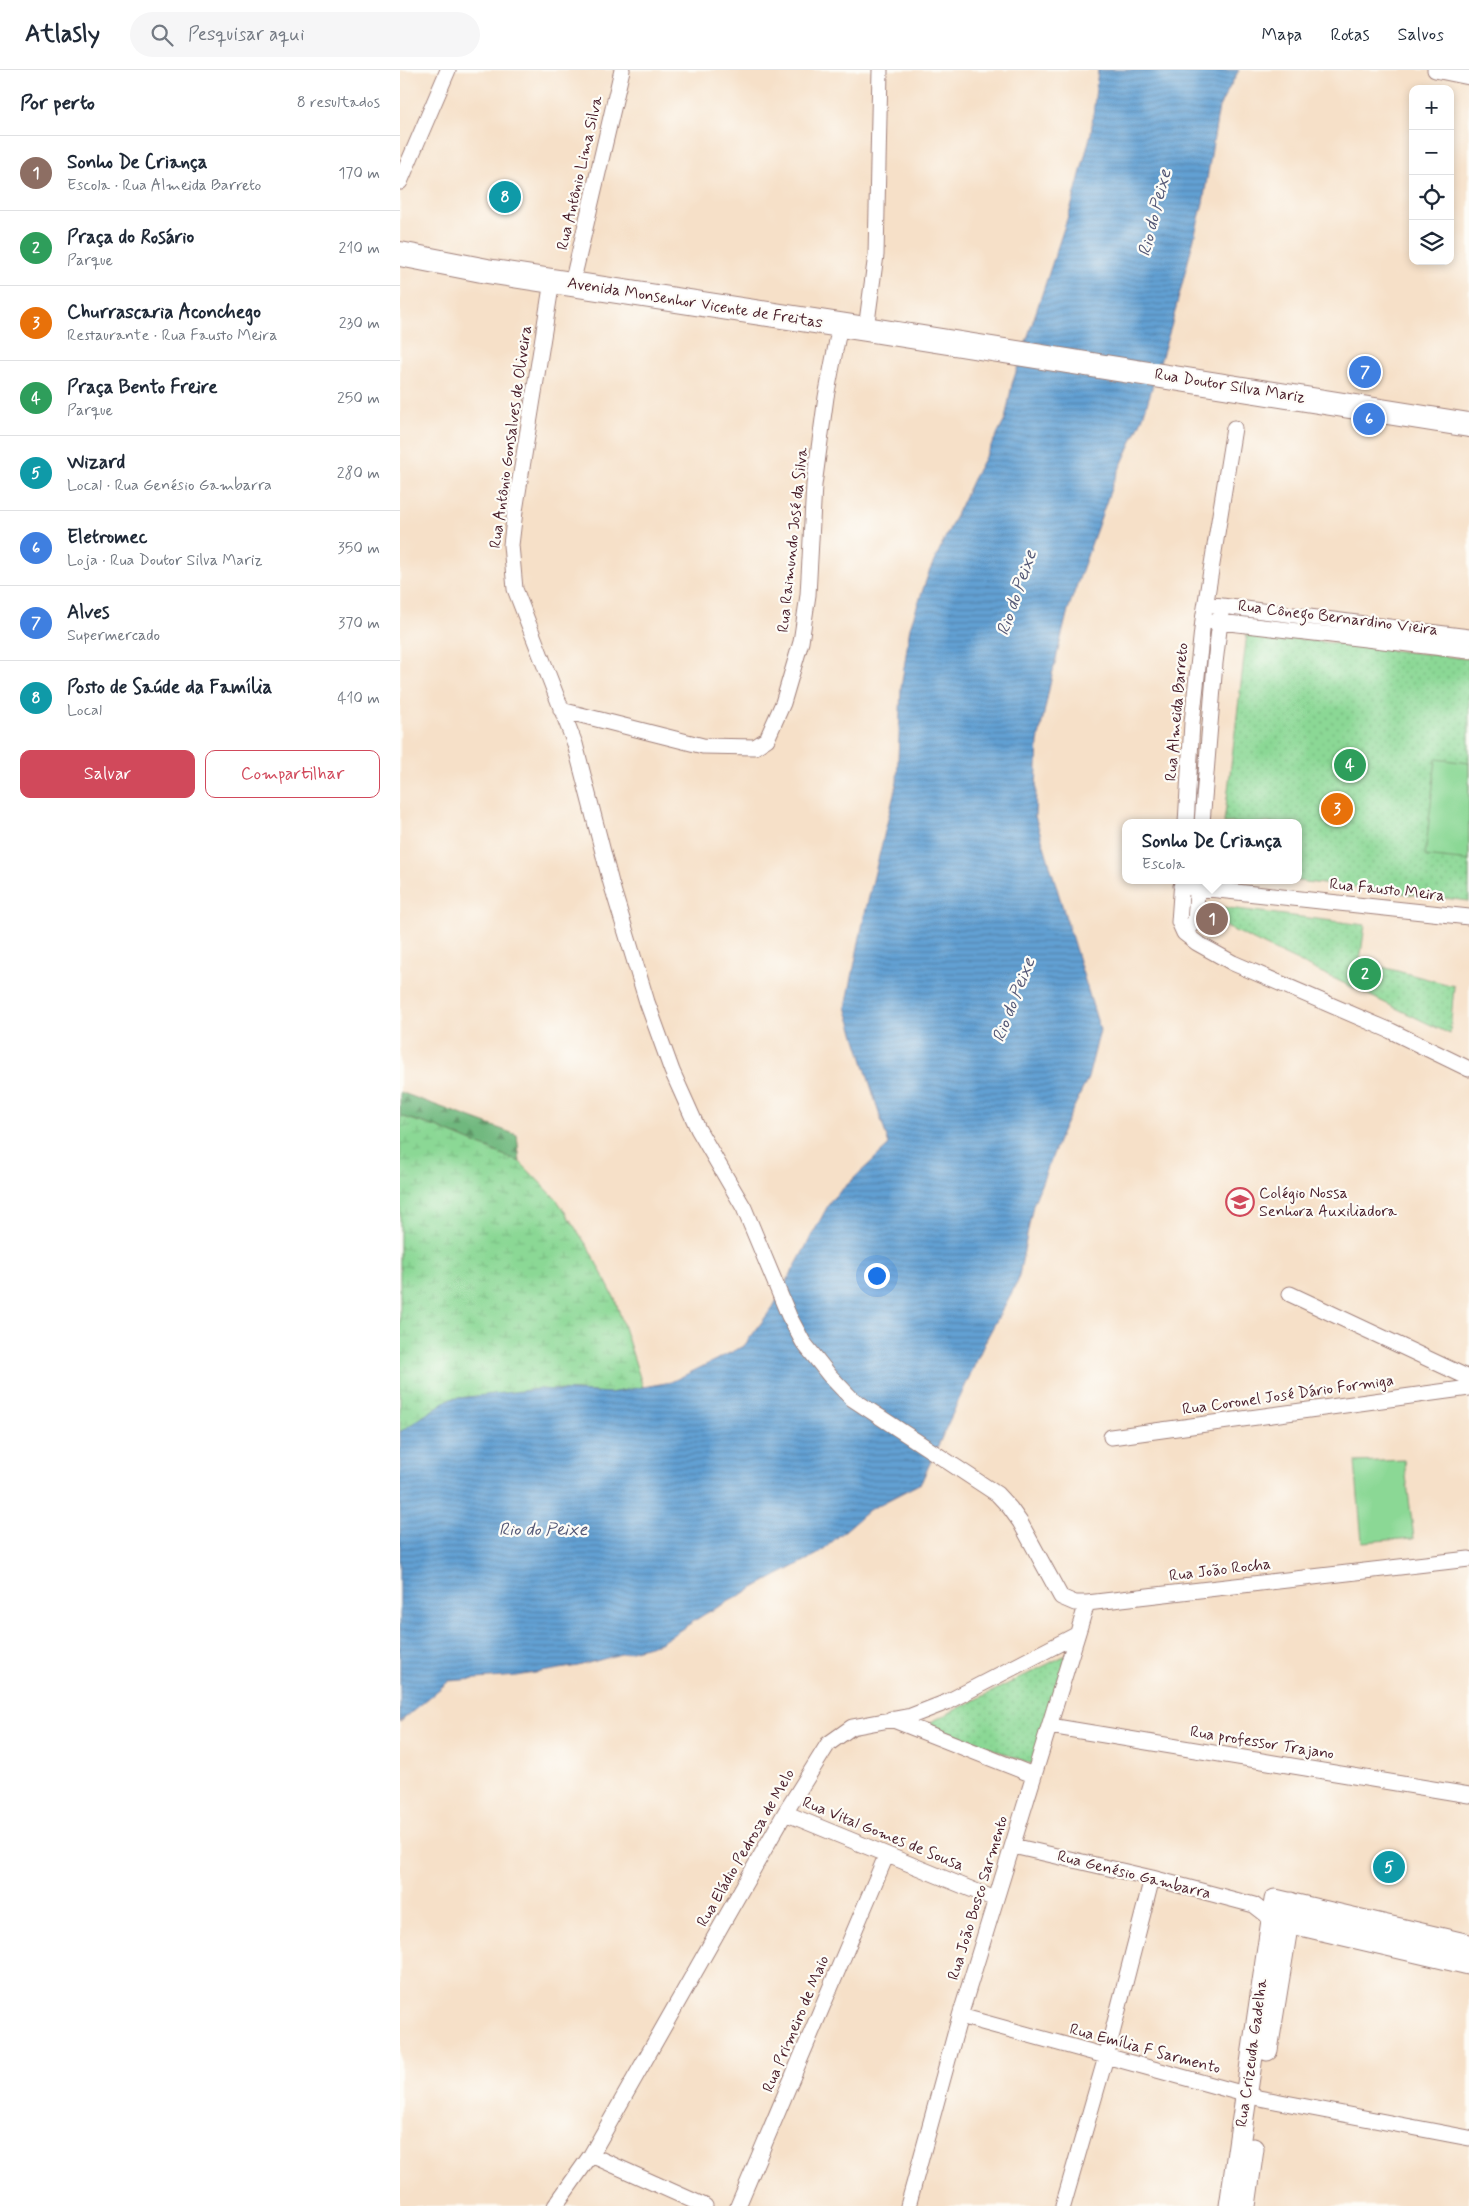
<!DOCTYPE html>
<html lang="pt">
<meta charset="utf-8">
<style>
body{margin:0;font-family:Mynerve,sans-serif;background:#f6f6f7;color:#1f2937}
.controls{position:absolute;right:15px;top:15px;display:grid;overflow:hidden;border-radius:10px;box-shadow:0 2px 8px #0003}
.controls button{width:45px;height:45px;display:grid;place-items:center;padding:0;border:0;border-bottom:1px solid #e0e1e3;background:#fff;color:#1f2937;font:25px sans-serif}
.you{position:absolute;left:476px;top:1205px;width:18px;height:18px;margin:-12px;border:4px solid #fff;border-radius:50%;background:#1a73e8;box-shadow:0 0 0 8px #1a73e833}
.badge{display:grid;place-items:center;width:32px;height:32px;border-radius:50%;background:#d1495b;color:#fff;font-size:16px;font-weight:700}
.pin{position:absolute;translate:-50% -50%;border:2px solid #fff;box-shadow:0 1px 5px #0006}
.popup{position:absolute;left:722px;top:749px;width:180px;height:65px;box-sizing:border-box;display:grid;place-content:center;border-radius:10px;background:#fff;filter:drop-shadow(0 1px 4px #0005);font-size:16px;white-space:nowrap;color:#747a83}
.popup b{font-size:19px;color:#1f2937}
.popup::after{content:'';position:absolute;left:50%;top:100%;margin-left:-10px;border:10px solid transparent;border-top-color:#fff}
.list{margin:0;padding:0;list-style:none}
h2{display:flex;justify-content:space-between;align-items:center;height:65px;margin:0;padding:0 20px;font-size:21px}
h2 small{font-size:16px;font-weight:400;color:#747a83}
.list li{display:grid;grid-template-columns:32px 1fr auto;gap:15px;align-items:center;box-sizing:border-box;height:75px;padding:0 20px;border-top:1px solid #e0e1e3}
.list b{display:block;font-size:19px;white-space:nowrap}
.list p{margin:0;font-size:16px;white-space:nowrap;color:#747a83}
.list em{font-size:16px;font-style:normal;color:#747a83}
.actions{display:flex;gap:10px;padding:15px 20px}
.actions a{flex:1;padding:11px 0;border:1px solid #d1495b;border-radius:10px;text-align:center;font-size:18px;color:#d1495b}
.actions .main{background:#d1495b;color:#fff}
.icon{flex:none;width:28px;height:28px;fill:none;stroke:currentColor;stroke-width:2;stroke-linecap:round;stroke-linejoin:round}
.map{position:relative;flex:none;width:1069px;height:2136px;overflow:hidden}
header{display:flex;align-items:center;gap:30px;box-sizing:border-box;height:70px;padding:0 25px;background:#fff;border-bottom:1px solid #e0e1e3}
header strong{font-size:24px}
nav{display:flex;gap:28px;margin-inline-start:auto;font-size:18px}
.search{width:350px;height:45px;background:#f6f6f7;display:flex;align-items:center;gap:12px;box-sizing:border-box;padding:0 18px;border-radius:28px;color:#747a83;font-size:19px}
main{display:flex}
aside{flex:1;background:#fff}
.map>svg:first-child{display:block}
.grass{fill:url(#grass-dots);stroke:#6a7c60}
.forest{fill:url(#forest-firs);stroke:#5d6c54}
.wetland{fill:url(#wetland-marsh);stroke:#6a7c60}
.garden{fill:#8bd895;stroke:#6a7c60}
.water{fill:url(#water-rules);stroke:#56607f}
.lines{fill:none;stroke-linecap:round;stroke-linejoin:round}
.street-casing{stroke:#a0807a;stroke-width:17}
.secondary-casing{stroke:#a0807a;stroke-width:23}
.primary-casing{stroke:#a0807a;stroke-width:26}
.street{stroke:#fff;stroke-width:15}
.secondary{stroke:#fff;stroke-width:21}
.primary{stroke:#fff;stroke-width:24}
.labels{text-anchor:middle;dominant-baseline:central;stroke-width:4.5;stroke-linejoin:round;paint-order:stroke}
.street-label{font-size:16px;fill:#4a1f2b;stroke:#fdfcf7}
.poi-label{font-size:16px;fill:#4a1f2b;stroke:#fdfcf7;text-anchor:start}
.water-label{font-size:18px;font-style:italic;fill:#555977;stroke:#fdfcf7}
</style>
<header>
<strong>Atlasly</strong>
<div class="search"><svg class="icon" aria-label="search" viewBox="0 0 24 24"><circle cx="10" cy="10" r="6"/><path d="M15 15l6 6"/></svg>Pesquisar aqui</div>
<nav><a>Mapa</a><a>Rotas</a><a>Salvos</a></nav>
</header>
<main>
<aside>
<h2>Por perto<small>8 resultados</small></h2>
<ul class="list">
<li><span class="badge" style="background:#8d6e63">1</span><div><b>Sonho De Criança</b><p>Escola · Rua Almeida Barreto</p></div><em>170 m</em></li>
<li><span class="badge" style="background:#2e9e5b">2</span><div><b>Praça do Rosário</b><p>Parque</p></div><em>210 m</em></li>
<li><span class="badge" style="background:#e8710a">3</span><div><b>Churrascaria Aconchego</b><p>Restaurante · Rua Fausto Meira</p></div><em>230 m</em></li>
<li><span class="badge" style="background:#2e9e5b">4</span><div><b>Praça Bento Freire</b><p>Parque</p></div><em>250 m</em></li>
<li><span class="badge" style="background:#0f9aa8">5</span><div><b>Wizard</b><p>Local · Rua Genésio Gambarra</p></div><em>280 m</em></li>
<li><span class="badge" style="background:#3f7fe0">6</span><div><b>Eletromec</b><p>Loja · Rua Doutor Silva Mariz</p></div><em>350 m</em></li>
<li><span class="badge" style="background:#3f7fe0">7</span><div><b>Alves</b><p>Supermercado</p></div><em>370 m</em></li>
<li><span class="badge" style="background:#0f9aa8">8</span><div><b>Posto de Saúde da Família</b><p>Local</p></div><em>410 m</em></li>
</ul>
<div class="actions"><a class="main">Salvar</a><a>Compartilhar</a></div>
</aside>
<div class="map">
<svg width="1069" height="2136" viewBox="0 0 1069 2136">
<defs>
<pattern id="grass-dots" width="8" height="8" patternUnits="userSpaceOnUse" patternTransform="scale(1.25)"><rect width="8" height="8" fill="#8bd895"/><path d="M2 2h.1M6 6h.1" fill="none" stroke="#79b981" stroke-width="1.8" stroke-linecap="round"/></pattern>
<pattern id="forest-firs" width="22" height="20" patternUnits="userSpaceOnUse" patternTransform="scale(1.25)"><rect width="22" height="20" fill="#70b87e"/><path d="M5 1l3.5 6h-7zM16 11l3.5 6h-7z" fill="#5e9567"/></pattern>
<pattern id="wetland-marsh" width="20" height="14" patternUnits="userSpaceOnUse" patternTransform="scale(1.25)"><rect width="20" height="14" fill="#8bd895"/><path d="M1 5h8M5 5V1M11 12h8M15 12V8" fill="none" stroke="#79b981"/></pattern>
<pattern id="water-rules" width="6" height="5" patternUnits="userSpaceOnUse" patternTransform="scale(1.25)"><rect width="6" height="5" fill="#62a0d3"/><path d="M0 2.5h6" fill="none" stroke="#5382ab"/></pattern>
</defs>
<rect width="100%" height="100%" fill="#fdfcf7"/>
<filter id="ink" filterUnits="userSpaceOnUse"><feTurbulence type="fractalNoise" baseFrequency=".02" numOctaves="2"/><feDisplacementMap in="SourceGraphic" scale="10" xChannelSelector="R" yChannelSelector="G"/><feConvolveMatrix kernelMatrix="1 2 1 2 8 2 1 2 1" color-interpolation-filters="sRGB"/></filter>
<filter id="wash" filterUnits="userSpaceOnUse"><feTurbulence type="fractalNoise" baseFrequency=".0096" numOctaves="4" result="noise"/><feDisplacementMap in="SourceGraphic" scale="20" xChannelSelector="R" yChannelSelector="G"/><feGaussianBlur stdDeviation="1.12" result="paint"/><feColorMatrix in="noise" values="0 0 0 0 0 0 0 0 0 0 0 0 0 0 0 0 0 1.4 0 .05"/><feComposite in="paint" operator="in"/></filter>
<g filter="url(#wash)">
<rect width="100%" height="100%" fill="#f6e0c8"/>
<path class="grass" d="M847,563l222,26v242l-180,-21h9v-57h-74z
M821,837l144,18 -5,36 94,25 -4,48 -230,-110z
M668,1584l-31,112 -110,-42z"/>
<path class="forest" d="M0,1022l117,43 3,27 -84,-35 -36,-11z"/>
<path class="wetland" d="M0,1046l36,11 84,35 37,38 31,47 27,52 28,88 -33,6 -71,-4 -139,43z"/>
<path class="garden" d="M1036,689l33,4v98l-44,-5z
M1004,1390l10,78 -52,4 -7,-80z"/>
<path class="water" d="M698,0h141l-20,37 -16,96 -32,124 -28,90 -30,66 -45,127 -16,65 -14,67 -3,74 65,214 -12,48 -26,54 -29,73 -15,76 -31,57 -66,145 -52,27 -51,44 -113,60 -45,29 -82,23 -61,10 -68,5 -49,41v-290l49,-33 90,-10 71,4 61,-11 73,-36 29,-39 58,-107 58,-55 -43,-138 18,-90 33,-135 4,-94 9,-61 19,-55 45,-95 31,-57 7,-36 61,-183 18,-68z"/>
</g>
<g filter="url(#ink)">
<g class="lines">
<defs>
<path id="street" d="M1035,0l34,7
M0,112l48,-112
M152,211l-37,230 -4,34 4,44 60,155 36,139 36,119 25,69 26,58 46,79 45,108 14,26 27,34 21,22 146,96 13,14 10,14 41,75 14,6h12l382,-44
M172,214l50,-214
M466,259l10,-74 4,-185
M806,534l263,33
M803,550l266,31
M161,640l142,36 52,1 12,-8 16,-36 18,-61 7,-47 6,-110 12,-88 14,-72
M786,753l6,-100 11,-103 31,-192
M802,753l13,-160 6,-50
M782,810l-3,42 5,11 13,10 36,20 158,68 78,38
M781,816l288,31
M784,863l11,-12 3,-41
M890,1224l179,84
M711,1367l358,-49
M491,1649l142,56
M650,1656l419,69
M385,1743l210,86
M613,1776l139,32 102,27 18,14
M560,1946l299,82 210,40
M191,2085l114,51
M155,2136l36,-51 194,-342 43,-69 24,-17 59,-11 36,-14 129,-67
M338,2136l148,-350
M508,2136l52,-190 127,-413
M663,2136l43,-149 46,-179"/>
<path id="secondary" d="M875,1849l194,45
M867,1980l24,-147
M830,2136l45,-306 194,45
M845,2136l8,-57"/>
<path id="primary" d="M0,184l87,17 379,58 603,96"/>
</defs>
<use href="#street" class="street-casing"/>
<use href="#secondary" class="secondary-casing"/>
<use href="#primary" class="primary-casing"/>
<use href="#street" class="street"/>
<use href="#secondary" class="secondary"/>
<use href="#primary" class="primary"/>
</g>
</g>
<defs>
<symbol id="university-ring" viewBox="-11 -11 22 22"><circle r="9.5" fill="#fdfcf7" stroke="#d1495b" stroke-width="1.5"/><path d="M0-5L7-2L0 1L-7-2ZM-4 1L0 2.5L4 1V4Q0 6-4 4Z" fill="#d1495b"/></symbol>
</defs>
<g fill-rule="evenodd">
<use href="#university-ring" x="824" y="1116" width="32" height="32"/>
</g>
<g class="labels">
<g class="street-label">
<text transform="translate(180 103) rotate(-77)">Rua Antônio Lima Silva</text>
<text transform="translate(295 233) rotate(9)">Avenida Monsenhor Vicente de Freitas</text>
<text transform="translate(830 316) rotate(9)">Rua Doutor Silva Mariz</text>
<text transform="translate(111 367) rotate(-82)">Rua Antônio Gonsalves de Oliveira</text>
<text transform="translate(393 470) rotate(-84)">Rua Raimundo José da Silva</text>
<text transform="translate(938 548) rotate(7)">Rua Cônego Bernardino Vieira</text>
<text transform="translate(777 642) rotate(-85)">Rua Almeida Barreto</text>
<text transform="translate(987 820) rotate(6)">Rua Fausto Meira</text>
<text transform="translate(888 1325) rotate(-8)">Rua Coronel José Dário Formiga</text>
<text transform="translate(820 1500) rotate(-7)">Rua João Rocha</text>
<text transform="translate(862 1673) rotate(9)">Rua professor Trajano</text>
<text transform="translate(483 1764) rotate(22)">Rua Vital Gomes de Sousa</text>
<text transform="translate(346 1778) rotate(-60)">Rua Eládio Pedrosa de Melo</text>
<text transform="translate(734 1805) rotate(14)">Rua Genésio Gambarra</text>
<text transform="translate(578 1828) rotate(-73)">Rua João Bosco Sarmento</text>
<text transform="translate(396 1954) rotate(-67)">Rua Primeiro de Maio</text>
<text transform="translate(745 1979) rotate(15)">Rua Emília F Sarmento</text>
<text transform="translate(852 1983) rotate(-82)">Rua Crizeuda Gadelha</text>
</g>
<g class="poi-label">
<text x="859" y="1123">Colégio Nossa<tspan x="859" dy="18">Senhora Auxiliadora</tspan></text>
</g>
<g class="water-label">
<text transform="translate(755 143) rotate(-76)">Rio do Peixe</text>
<text transform="translate(617 523) rotate(-71)">Rio do Peixe</text>
<text transform="translate(614 930) rotate(-69)">Rio do Peixe</text>
<text x="143" y="1460">Rio do Peixe</text>
</g>
</g>
</svg>
<div class="controls">
<button>+</button>
<button>−</button>
<button><svg class="icon" aria-label="locate" viewBox="0 0 24 24"><circle cx="12" cy="12" r="6"/><path d="M12 2v4M12 18v4M2 12h4M18 12h4"/></svg></button>
<button><svg class="icon" aria-label="layers" viewBox="0 0 24 24"><path d="M12 4l9 5-9 5-9-5zM3 14l9 5 9-5"/></svg></button>
</div>
<div class="you"></div>
<div class="pin badge" style="left:812px;top:849px;background:#8d6e63">1</div>
<div class="popup"><b>Sonho De Criança</b>Escola</div>
<div class="pin badge" style="left:965px;top:904px;background:#2e9e5b">2</div>
<div class="pin badge" style="left:937px;top:739px;background:#e8710a">3</div>
<div class="pin badge" style="left:950px;top:695px;background:#2e9e5b">4</div>
<div class="pin badge" style="left:989px;top:1797px;background:#0f9aa8">5</div>
<div class="pin badge" style="left:969px;top:349px;background:#3f7fe0">6</div>
<div class="pin badge" style="left:965px;top:302px;background:#3f7fe0">7</div>
<div class="pin badge" style="left:105px;top:127px;background:#0f9aa8">8</div>
</div>
</main>
